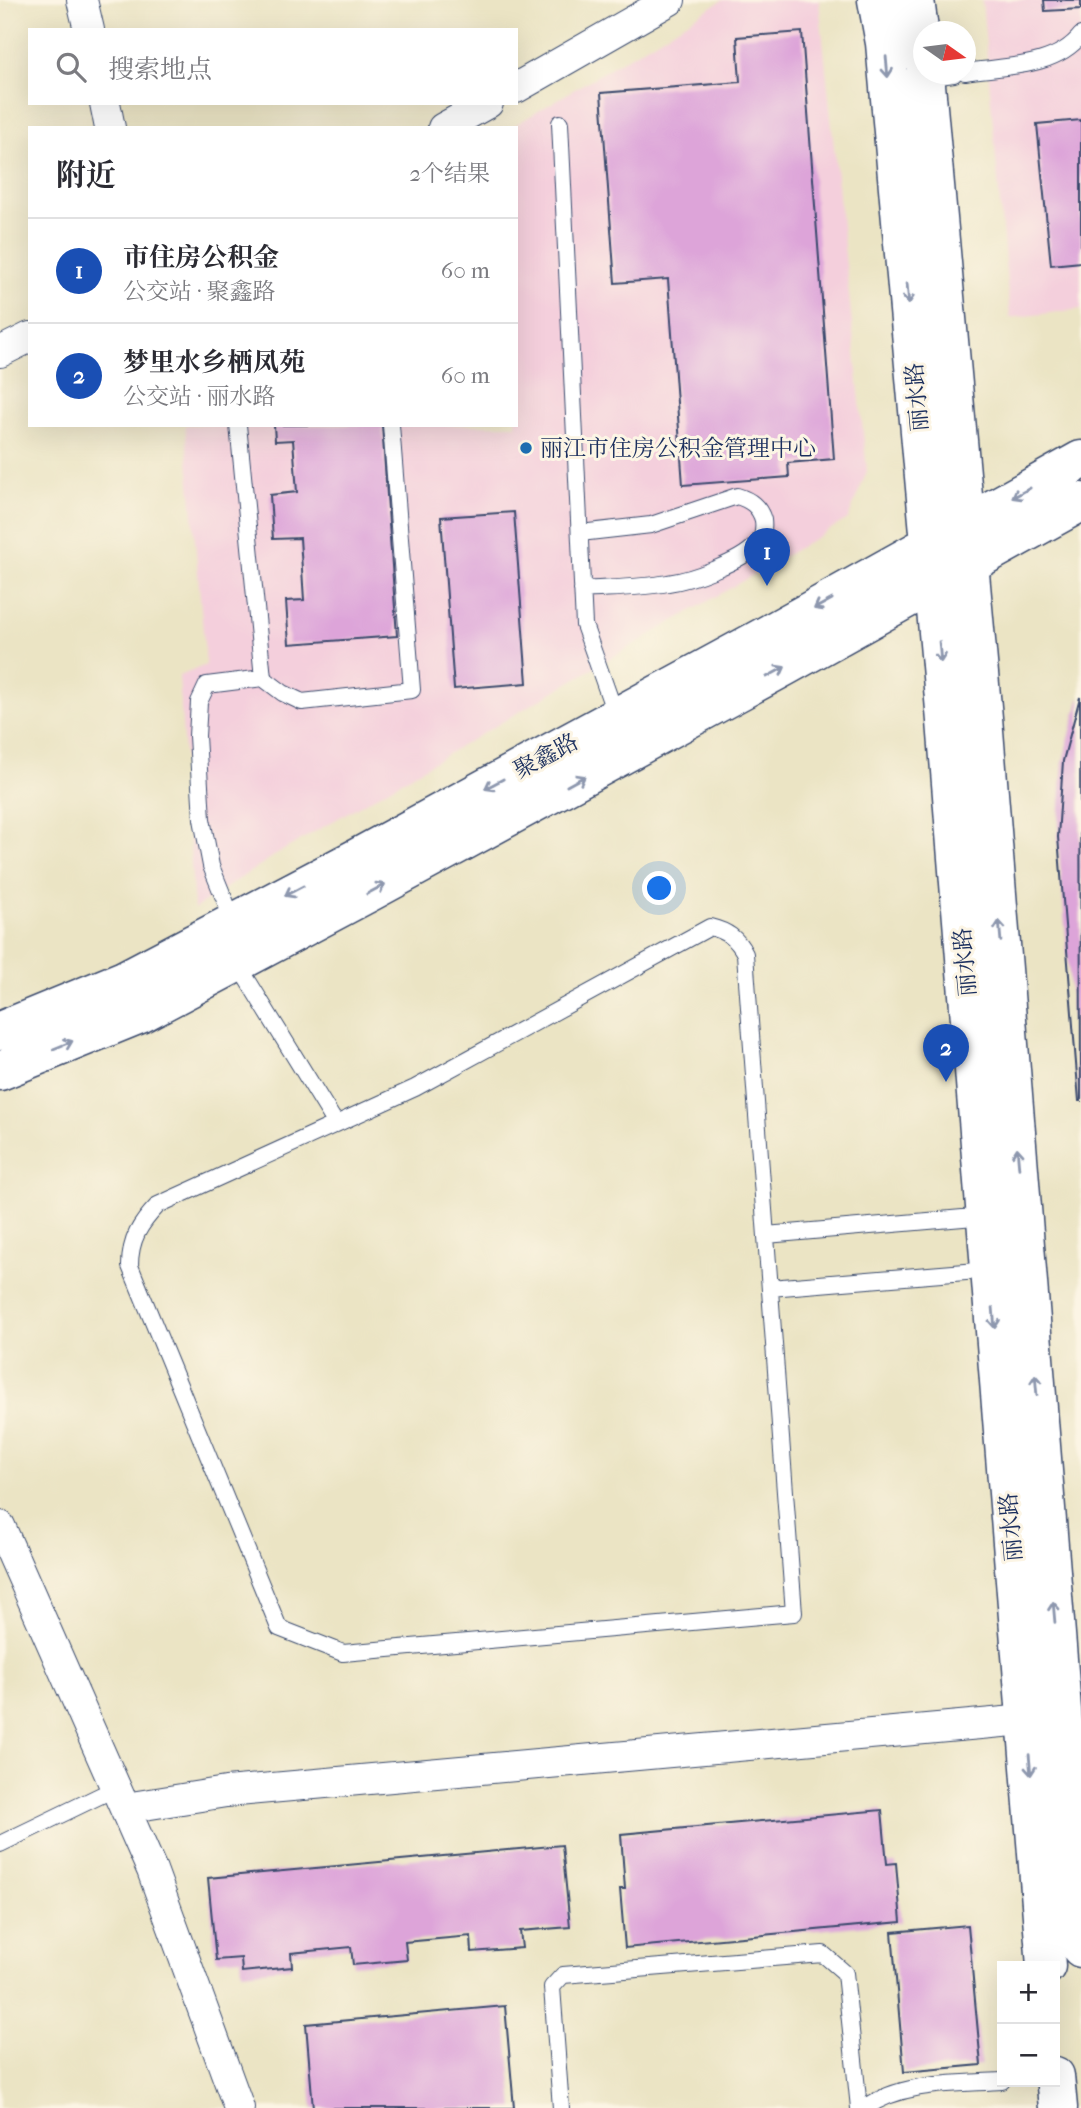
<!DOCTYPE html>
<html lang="zh">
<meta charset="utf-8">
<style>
body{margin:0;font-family:"IM FELL French Canon","Noto Serif SC",serif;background:#f2f2f3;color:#2b2b33}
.controls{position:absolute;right:21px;bottom:21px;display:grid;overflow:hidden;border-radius:0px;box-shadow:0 7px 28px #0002}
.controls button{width:63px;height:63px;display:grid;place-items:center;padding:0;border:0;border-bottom:2px solid #e1e1e2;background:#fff;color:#2b2b33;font:35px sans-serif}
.compass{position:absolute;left:913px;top:21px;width:63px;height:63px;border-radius:50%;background:#fff;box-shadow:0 7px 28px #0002;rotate:104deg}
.you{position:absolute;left:660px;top:889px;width:24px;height:24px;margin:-18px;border:5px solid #fff;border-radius:50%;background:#1a73e8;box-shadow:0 0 0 10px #1a73e833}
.badge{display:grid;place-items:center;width:46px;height:46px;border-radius:50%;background:#1f6fb2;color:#fff;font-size:23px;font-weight:700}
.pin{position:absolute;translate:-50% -58px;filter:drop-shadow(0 2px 4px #0008)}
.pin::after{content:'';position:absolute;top:37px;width:24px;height:21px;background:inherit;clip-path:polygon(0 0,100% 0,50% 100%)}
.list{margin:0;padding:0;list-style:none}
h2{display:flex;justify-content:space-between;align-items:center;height:91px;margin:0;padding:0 28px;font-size:30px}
h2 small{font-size:23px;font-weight:400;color:#7c7c81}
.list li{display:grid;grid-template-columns:46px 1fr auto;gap:21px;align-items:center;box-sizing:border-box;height:105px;padding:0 28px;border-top:2px solid #e1e1e2}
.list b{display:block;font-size:26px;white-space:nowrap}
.list p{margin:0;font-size:23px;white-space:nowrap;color:#7c7c81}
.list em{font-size:23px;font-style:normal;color:#7c7c81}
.icon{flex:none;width:38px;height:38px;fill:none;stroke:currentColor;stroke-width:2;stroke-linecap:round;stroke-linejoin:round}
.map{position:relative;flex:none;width:1081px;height:2108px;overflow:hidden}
.search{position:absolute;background:#fff;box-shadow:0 7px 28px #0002;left:28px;top:28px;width:490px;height:77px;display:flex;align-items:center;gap:18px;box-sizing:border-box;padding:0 24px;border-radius:0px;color:#7c7c81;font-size:26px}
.panel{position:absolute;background:#fff;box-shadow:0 7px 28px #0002;left:28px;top:126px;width:490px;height:301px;border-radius:0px}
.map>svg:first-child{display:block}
.built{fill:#f4cfdc}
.building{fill:#dda4d9}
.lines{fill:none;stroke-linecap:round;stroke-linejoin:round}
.lane-casing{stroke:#3a4a6d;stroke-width:18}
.street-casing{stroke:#3a4a6d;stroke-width:32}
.secondary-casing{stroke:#3a4a6d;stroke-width:41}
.lane{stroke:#fff;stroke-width:16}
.street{stroke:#fff;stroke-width:30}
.secondary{stroke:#fff;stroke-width:38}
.oneway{stroke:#8d97ae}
.poi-dot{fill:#1f6fb2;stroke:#fcf5e5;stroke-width:2.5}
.labels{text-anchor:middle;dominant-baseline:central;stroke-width:6;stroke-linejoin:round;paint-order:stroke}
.street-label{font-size:23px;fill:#1b2f5e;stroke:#fcf5e5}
.poi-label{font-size:23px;fill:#1b2f5e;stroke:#fcf5e5;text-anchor:start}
</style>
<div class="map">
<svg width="1081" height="2108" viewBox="0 0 1081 2108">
<rect width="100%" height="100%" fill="#fcf5e5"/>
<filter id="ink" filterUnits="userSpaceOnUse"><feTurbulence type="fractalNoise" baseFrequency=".0143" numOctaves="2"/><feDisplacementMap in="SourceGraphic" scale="14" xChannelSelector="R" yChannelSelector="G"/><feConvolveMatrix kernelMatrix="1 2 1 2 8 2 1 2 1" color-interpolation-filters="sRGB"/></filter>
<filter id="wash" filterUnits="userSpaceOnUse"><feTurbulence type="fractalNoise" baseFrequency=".00686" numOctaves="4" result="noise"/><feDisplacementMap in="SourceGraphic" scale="28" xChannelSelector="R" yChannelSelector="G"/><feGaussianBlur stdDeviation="1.57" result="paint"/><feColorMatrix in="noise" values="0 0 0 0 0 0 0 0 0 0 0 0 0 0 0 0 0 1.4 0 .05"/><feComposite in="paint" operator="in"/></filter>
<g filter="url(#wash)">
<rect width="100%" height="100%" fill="#ebe4c4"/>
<path class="built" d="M723,0h96l48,471 -19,48 -571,335 -83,55 -15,-233 27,-11 -21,-240h331v-297h-6z
M982,0h99v309l-71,9z"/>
<g id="blocks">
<path class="building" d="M1044,0h37v9l-36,2z
M802,32l32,427 -46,4 1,14 -106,8 -15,-206 -53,4 -14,-190 139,-11 -3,-45z
M1081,120v142l-30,3 -14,-141z
M274,425h108l15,211 -108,8 -3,-43 18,-1 -4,-62 -27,1 -3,-44 27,-3 -4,-52 -18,1z
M514,512l13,171 -73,6 -13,-172z
M1080,697l1,404h-2l-21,-264 5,-76z
M882,1810l5,54 9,-1 5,59 -276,26 -5,-59h5l-4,-55z
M562,1845l8,82 -50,4 2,17 -50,4 -1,-16 -66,6 2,18 -54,5 -2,-18 -60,6 1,14 -50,5 -1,-14 -25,2 -8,-82z
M968,1925l13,140 -77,7 -12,-140z
M505,2006l9,102h-201l-7,-84z"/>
</g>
</g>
<g filter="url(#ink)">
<use href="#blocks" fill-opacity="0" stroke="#3a4a6d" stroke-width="2"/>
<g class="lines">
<defs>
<path id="lane" d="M965,72c40,-6 90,-4 116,-37
M925,78l29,-4
M560,123l24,502 32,91
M238,425l25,253 20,15 19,9 110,-12 -21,-265
M580,533l71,-8 86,-29c13,4 22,10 26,24 1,8 0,19 -7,25 -15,17 -65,35 -88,38 -28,5 -58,5 -86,7
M234,923l-23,-57 -9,-47 -5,-83 2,-34 8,-17 56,-7
M710,927c17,4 27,11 35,27l49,659 -451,40 -64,-25 -149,-362c0,-27 10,-42 28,-61l257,-117z
M237,963l99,161
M766,1235l220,-19
M770,1288l220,-18
M0,1844l116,-56
M561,2108l-9,-121 11,-12 260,-21 22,19 14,135
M865,2108c38,-27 92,-24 137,-27"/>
<path id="street" d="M82,0l7,30
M516,88l154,-88
M105,103l5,25
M443,128l45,-25
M0,352l30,-15
M0,1526l152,344 87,238
M125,1808l101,-16 800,-72"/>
<path id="secondary" d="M877,0l8,43 61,678 100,1245
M915,0l8,59
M925,74l58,644 98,1230
M0,1031l124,-51 231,-121 412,-224 314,-175
M0,1071l140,-57 232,-123 412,-224 297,-165
M1055,2076l3,32"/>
</defs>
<use href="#lane" class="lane-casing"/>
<use href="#street" class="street-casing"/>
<use href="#secondary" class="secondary-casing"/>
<use href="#lane" class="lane"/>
<use href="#street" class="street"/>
<use href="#secondary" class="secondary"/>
</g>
<defs><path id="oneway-shaft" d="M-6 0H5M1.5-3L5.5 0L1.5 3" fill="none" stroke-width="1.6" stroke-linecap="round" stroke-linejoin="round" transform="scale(1.75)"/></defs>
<g class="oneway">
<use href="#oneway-shaft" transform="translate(887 67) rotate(85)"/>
<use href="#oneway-shaft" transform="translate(908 294) rotate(85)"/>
<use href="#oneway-shaft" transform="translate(1021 493) rotate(151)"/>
<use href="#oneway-shaft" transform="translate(823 604) rotate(151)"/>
<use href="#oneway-shaft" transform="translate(940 652) rotate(85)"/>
<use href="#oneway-shaft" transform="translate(776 672) rotate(-29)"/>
<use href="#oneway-shaft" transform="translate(576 781) rotate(-29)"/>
<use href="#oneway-shaft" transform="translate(494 784) rotate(152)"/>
<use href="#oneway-shaft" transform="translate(376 889) rotate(-28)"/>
<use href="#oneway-shaft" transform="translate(294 891) rotate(152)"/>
<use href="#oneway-shaft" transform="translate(1000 931) rotate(-95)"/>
<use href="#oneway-shaft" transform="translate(63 1045) rotate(-22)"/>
<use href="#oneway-shaft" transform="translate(1018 1158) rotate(-95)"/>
<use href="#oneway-shaft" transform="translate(994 1318) rotate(85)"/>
<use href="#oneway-shaft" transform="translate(1036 1385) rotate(-95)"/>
<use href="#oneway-shaft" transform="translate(1054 1612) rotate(-95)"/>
<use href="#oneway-shaft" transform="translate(1030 1765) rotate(85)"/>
</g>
</g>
<circle class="poi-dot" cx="526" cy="448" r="7"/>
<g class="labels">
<g class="street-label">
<text transform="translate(917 397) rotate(-95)">丽水路</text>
<text transform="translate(546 756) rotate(-28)">聚鑫路</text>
<text transform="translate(965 962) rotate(-95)">丽水路</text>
<text transform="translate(1011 1527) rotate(-95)">丽水路</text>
</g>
<g class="poi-label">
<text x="540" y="448">丽江市住房公积金管理中心</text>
</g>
</g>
</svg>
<div class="controls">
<button>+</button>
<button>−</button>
</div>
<svg class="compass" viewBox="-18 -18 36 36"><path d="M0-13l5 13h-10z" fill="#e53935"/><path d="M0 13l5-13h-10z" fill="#7c7c81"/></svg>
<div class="you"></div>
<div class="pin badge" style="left:767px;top:586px;background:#1a4fb4">1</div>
<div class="pin badge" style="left:946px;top:1082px;background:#1a4fb4">2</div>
<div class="search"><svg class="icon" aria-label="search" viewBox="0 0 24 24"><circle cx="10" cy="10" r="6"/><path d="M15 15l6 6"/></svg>搜索地点</div>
<section class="panel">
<h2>附近<small>2个结果</small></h2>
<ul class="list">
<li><span class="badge" style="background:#1a4fb4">1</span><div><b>市住房公积金</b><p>公交站 · 聚鑫路</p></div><em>60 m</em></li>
<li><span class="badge" style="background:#1a4fb4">2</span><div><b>梦里水乡栖凤苑</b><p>公交站 · 丽水路</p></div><em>60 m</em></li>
</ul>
</section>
</div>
